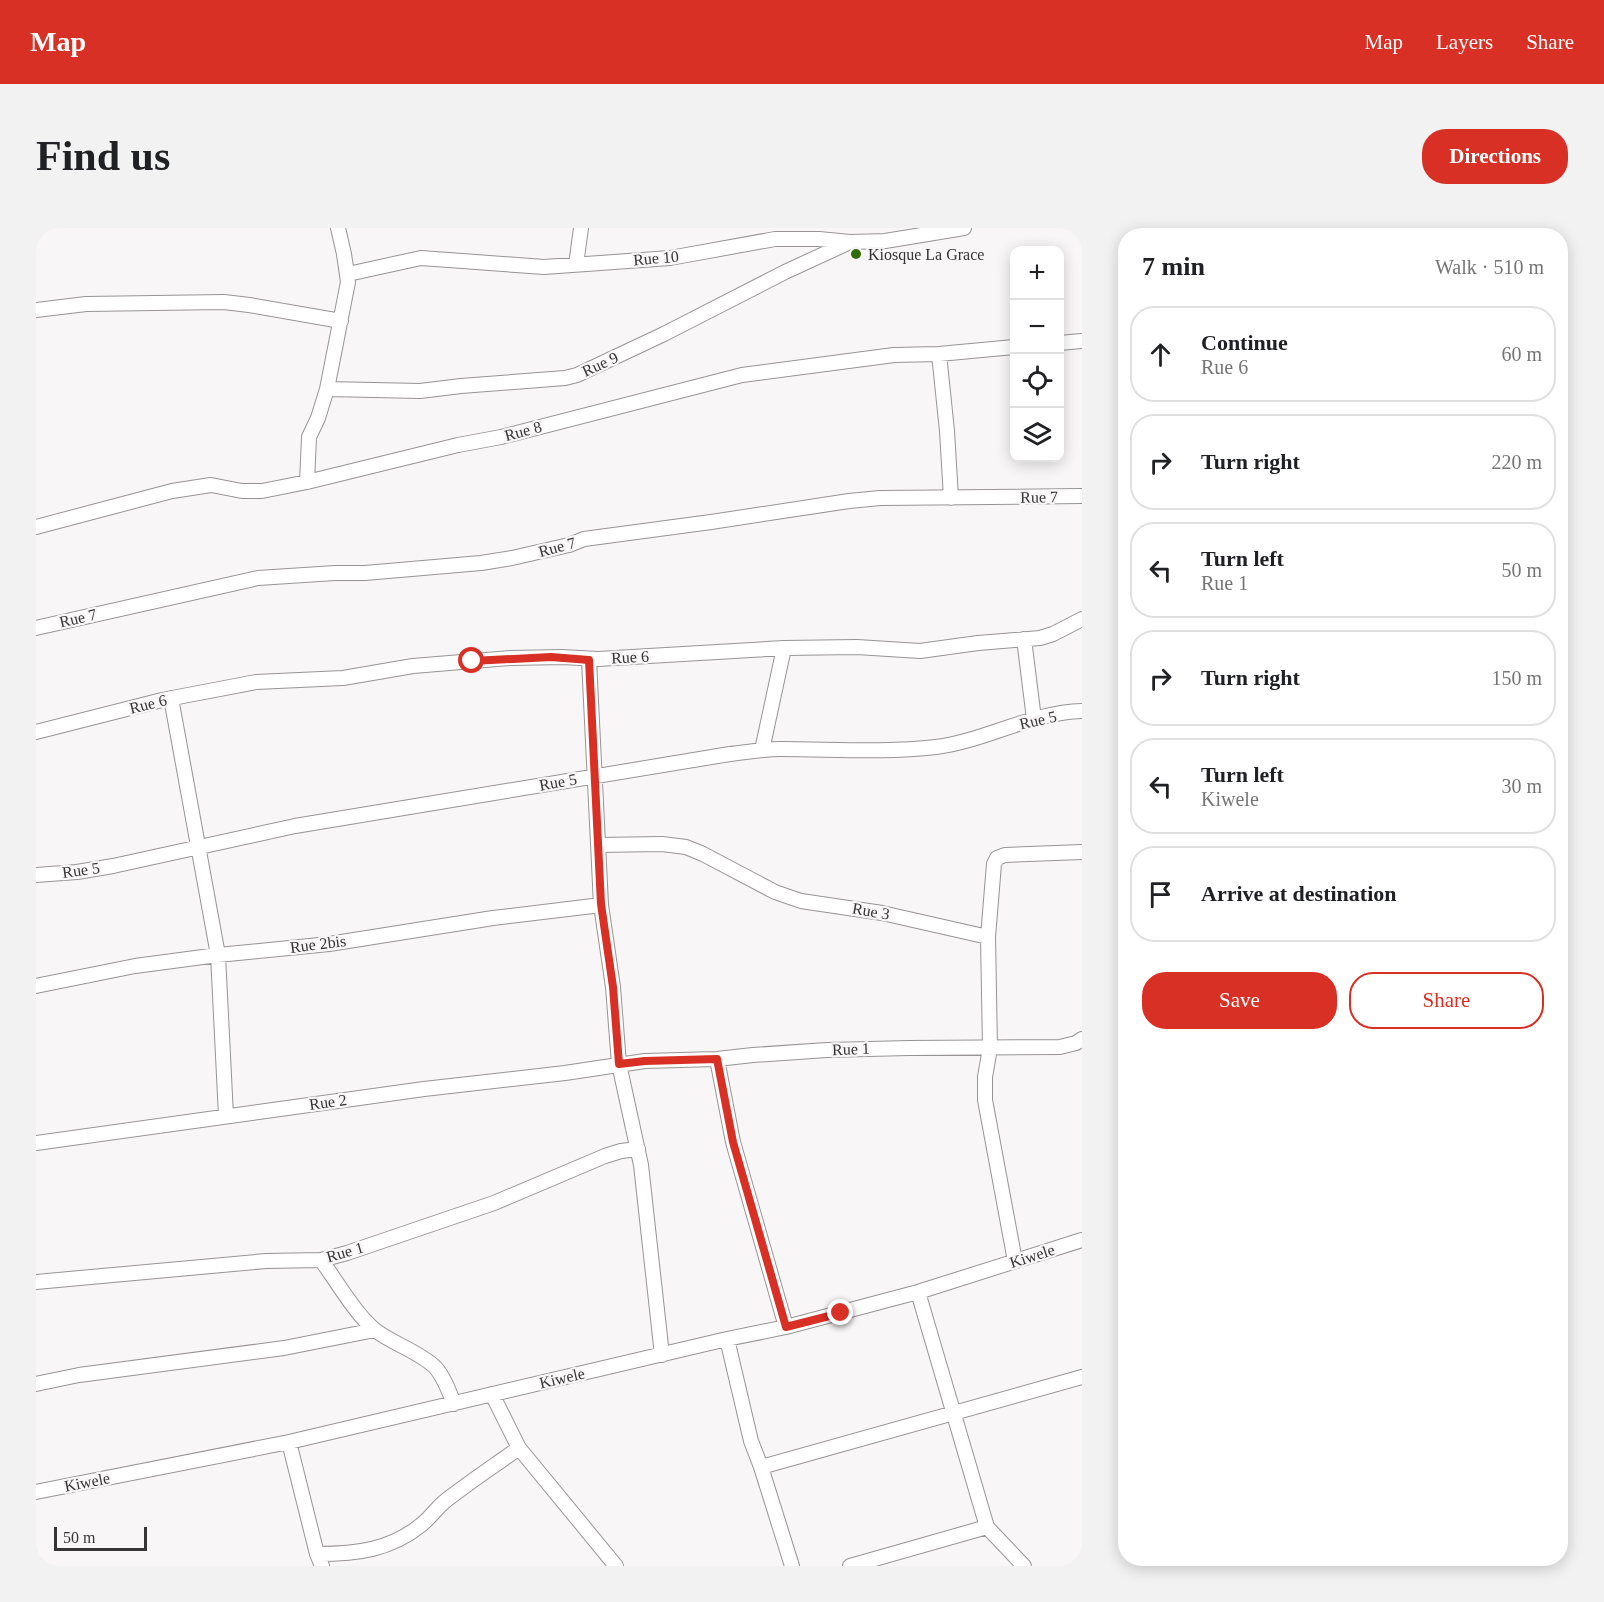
<!DOCTYPE html>
<meta charset="utf-8">
<style>
body{margin:0;font-family:"Times New Roman",serif;background:#f2f2f2;color:#202124}
.controls{position:absolute;right:18px;top:18px;display:grid;overflow:hidden;border-radius:12px;box-shadow:0 3px 15px #0003}
.controls button{width:54px;height:54px;display:grid;place-items:center;padding:0;border:0;border-bottom:2px solid #e0e0e0;background:#fff;color:#202124;font:30px sans-serif}
.scale{position:absolute;left:18px;bottom:15px;width:93px;box-sizing:border-box;padding-left:6px;border:3px solid #363435;border-top:0;font-size:16px;line-height:21px;white-space:nowrap;color:#363435;-webkit-text-stroke:4px #f9f6f7;paint-order:stroke}
.stop{position:absolute;width:18px;height:18px;margin:-14px;border:4px solid #d93025;border-radius:50%;background:#fff}
.stop.end{background:#d93025;border-color:#fff;box-shadow:0 2px 6px #0008}
.list{margin:0;padding:0;list-style:none}
h2{display:flex;justify-content:space-between;align-items:center;height:78px;margin:0;padding:0 24px;font-size:26px}
h2 small{font-size:20px;font-weight:400;color:#757577}
.list li{display:grid;grid-template-columns:39px 1fr auto;gap:18px;align-items:center;box-sizing:border-box;height:96px;margin:0 12px 12px;padding:0 12px;border:2px solid #e0e0e0;border-radius:24px}
.list b{display:block;font-size:22px;white-space:nowrap}
.list p{margin:0;font-size:20px;white-space:nowrap;color:#757577}
.list em{font-size:20px;font-style:normal;color:#757577}
.actions{display:flex;gap:12px;padding:18px 24px}
.actions a{flex:1;padding:14px 0;border:2px solid #d93025;border-radius:24px;text-align:center;font-size:21px;color:#d93025}
.actions .main{background:#d93025;color:#fff}
.icon{flex:none;width:33px;height:33px;fill:none;stroke:currentColor;stroke-width:2;stroke-linecap:round;stroke-linejoin:round}
.map{position:relative;flex:none;width:1046px;height:1338px;overflow:hidden;border-radius:24px}
header{display:flex;align-items:center;gap:36px;box-sizing:border-box;height:84px;padding:0 30px;background:#d93025;color:#fff}
header strong{font-size:28px}
nav{display:flex;gap:33px;margin-inline-start:auto;font-size:21px}
.intro{display:flex;align-items:center;justify-content:space-between;box-sizing:border-box;height:144px;padding:0 36px}
h1{margin:0;font-size:42px}
.button{padding:15px 27px;border-radius:24px;background:#d93025;color:#fff;font-size:21px;font-weight:700}
main{display:flex;gap:36px;padding:0 36px}
aside{flex:1;background:#fff;border-radius:24px;box-shadow:0 3px 15px #0003}
.map>svg:first-child{display:block}
.lines{fill:none;stroke-linecap:round;stroke-linejoin:round}
.minor-casing{stroke:#989496;stroke-width:16}
.minor{stroke:#fff;stroke-width:14}
.rail-casing{stroke:#7c797a;stroke-width:6}
.rail{stroke:#f9f6f7;stroke-width:4;stroke-dasharray:11;stroke-linecap:butt}
.route{stroke:#d93025;stroke-width:8}
.poi-dot{fill:#306d00;stroke:#f9f6f7;stroke-width:2}
.labels{text-anchor:middle;dominant-baseline:central;stroke-width:4.5;stroke-linejoin:round;paint-order:stroke}
.poi-label{font-size:16px;fill:#363435;stroke:#f9f6f7;text-anchor:start}
.street-label{font-size:16px;fill:#363435;stroke:#f9f6f7}
</style>
<header>
<strong>Map</strong>
<nav><a>Map</a><a>Layers</a><a>Share</a></nav>
</header>
<div class="intro"><h1>Find us</h1><a class="button">Directions</a></div>
<main>
<div class="map">
<svg width="1046" height="1338" viewBox="0 0 1046 1338">
<rect width="100%" height="100%" fill="#f9f6f7"/>
<g class="lines">
<defs>
<path id="minor" d="M540,37l5,-37
M312,46l73,-16 123,9 126,-9 105,-19h44l31,3 35,-1 79,-13
M0,82l50,-6 138,-2 25,3 92,16
M1023,115l23,-2
M903,126l8,77 4,67
M291,161l93,2 41,-5 104,-8 12,-3 87,-41 121,-62 65,-30
M271,254l2,-45 9,-19 9,-29 21,-107 -4,-28 -6,-26
M0,299l136,-36 39,-6 31,6h20l45,-9 151,-37 43,-8 241,-62 152,-20 45,-1 75,-7
M0,400l222,-50 77,-5h30l116,-10 31,-5 57,-13 15,-6 127,-17 138,-21 31,-3 202,-2
M988,411l10,80
M553,432l12,245 12,82 6,77 22,101 21,190
M135,470l47,257 8,161
M0,504l126,-32 94,-18 87,-4 70,-12 98,-8 51,-1 36,2 186,-11 73,-1 63,4 58,-8 62,-5 13,-4 29,-15
M726,522l22,-102
M562,617l64,-1 24,3 17,7 72,38 26,9 81,12 106,24
M0,647l41,-3 36,-6 182,-40 435,-72c17,-2 34,-5 50,-5 52,0 104,4 156,-2 49,-6 96,-35 146,-36
M0,758l99,-20 83,-11 111,-11 164,-26 108,-13
M681,831l16,83 53,185
M0,915l388,-54 141,-16 80,-12 72,-2 36,-4 74,-5 82,-2 151,-1 16,-4 6,-4
M285,1032c15,20 35,55 54,70 18,14 43,21 60,37 9,10 14,24 19,37
M979,1033l-30,-161v-23l5,-29 -2,-111 6,-73 3,-6 8,-3 77,-3
M0,1054l230,-21 55,-1 26,-7 147,-50 111,-47 16,-5 17,-2
M882,1064l69,235 37,39
M691,1111l24,102 10,26 31,99
M0,1156l43,-9 205,-27 91,-18
M456,1166l27,54 97,118
M253,1214l28,112 5,12
M725,1239l321,-90
M0,1264l253,-50 438,-103 59,-12 132,-35 164,-52
M281,1326c40,0 73,-4 104,-29 9,-7 15,-16 23,-23 24,-19 50,-36 75,-54
M814,1338l137,-39"/>
</defs>
<use href="#minor" class="minor-casing"/>
<use href="#minor" class="minor"/>
<defs>
<path id="rail" d="M1039,1338l7,-7"/>
</defs>
<use href="#rail" class="rail-casing"/>
<use href="#rail" class="rail"/>
</g>
<g class="lines">
<path class="route" d="M436,433l79,-4 38,3 12,244 12,83 6,77 26,-3 72,-2 16,83 53,185 55,-14"/>
</g>
<circle class="poi-dot" cx="820" cy="26" r="6"/>
<g class="labels">
<g class="poi-label">
<text x="832" y="26">Kiosque La Grace</text>
</g>
<g class="street-label">
<text transform="translate(620 30) rotate(-5)">Rue 10</text>
<text transform="translate(564 136) rotate(-25)">Rue 9</text>
<text transform="translate(487 203) rotate(-15)">Rue 8</text>
<text transform="translate(1003 269) rotate(-1)">Rue 7</text>
<text transform="translate(521 319) rotate(-15)">Rue 7</text>
<text transform="translate(42 390) rotate(-13)">Rue 7</text>
<text transform="translate(594 429) rotate(-3)">Rue 6</text>
<text transform="translate(112 476) rotate(-14)">Rue 6</text>
<text transform="translate(1002 492) rotate(-13)">Rue 5</text>
<text transform="translate(522 554) rotate(-10)">Rue 5</text>
<text transform="translate(45 642) rotate(-8)">Rue 5</text>
<text transform="translate(835 683) rotate(10)">Rue 3</text>
<text transform="translate(282 716) rotate(-7)">Rue 2bis</text>
<text transform="translate(815 821) rotate(-2)">Rue 1</text>
<text transform="translate(292 874) rotate(-8)">Rue 2</text>
<text transform="translate(309 1024) rotate(-16)">Rue 1</text>
<text transform="translate(996 1028) rotate(-18)">Kiwele</text>
<text transform="translate(526 1150) rotate(-13)">Kiwele</text>
<text transform="translate(51 1254) rotate(-11)">Kiwele</text>
</g>
</g>
</svg>
<div class="controls">
<button>+</button>
<button>−</button>
<button><svg class="icon" aria-label="locate" viewBox="0 0 24 24"><circle cx="12" cy="12" r="6"/><path d="M12 2v4M12 18v4M2 12h4M18 12h4"/></svg></button>
<button><svg class="icon" aria-label="layers" viewBox="0 0 24 24"><path d="M12 4l9 5-9 5-9-5zM3 14l9 5 9-5"/></svg></button>
</div>
<div class="scale">50 m</div>
<div class="stop" style="left:436px;top:433px"></div>
<div class="stop end" style="left:805px;top:1085px"></div>
</div>
<aside>
<h2>7 min<small>Walk · 510 m</small></h2>
<ul class="list">
<li><svg class="icon" aria-label="ahead" viewBox="0 0 24 24"><path d="M12 20V5M6 11l6-6 6 6"/></svg><div><b>Continue</b><p>Rue 6</p></div><em>60 m</em></li>
<li><svg class="icon" aria-label="right" viewBox="0 0 24 24"><path d="M7 20v-9h11M14 6l5 5-5 5"/></svg><div><b>Turn right</b></div><em>220 m</em></li>
<li><svg class="icon" aria-label="left" viewBox="0 0 24 24"><path d="M17 20v-9H6M10 6l-5 5 5 5"/></svg><div><b>Turn left</b><p>Rue 1</p></div><em>50 m</em></li>
<li><svg class="icon" aria-label="right" viewBox="0 0 24 24"><path d="M7 20v-9h11M14 6l5 5-5 5"/></svg><div><b>Turn right</b></div><em>150 m</em></li>
<li><svg class="icon" aria-label="left" viewBox="0 0 24 24"><path d="M17 20v-9H6M10 6l-5 5 5 5"/></svg><div><b>Turn left</b><p>Kiwele</p></div><em>30 m</em></li>
<li><svg class="icon" aria-label="arrive" viewBox="0 0 24 24"><path d="M6 21V4h12l-3 4 3 4H6"/></svg><div><b>Arrive at destination</b></div></li>
</ul>
<div class="actions"><a class="main">Save</a><a>Share</a></div>
</aside>
</main>
